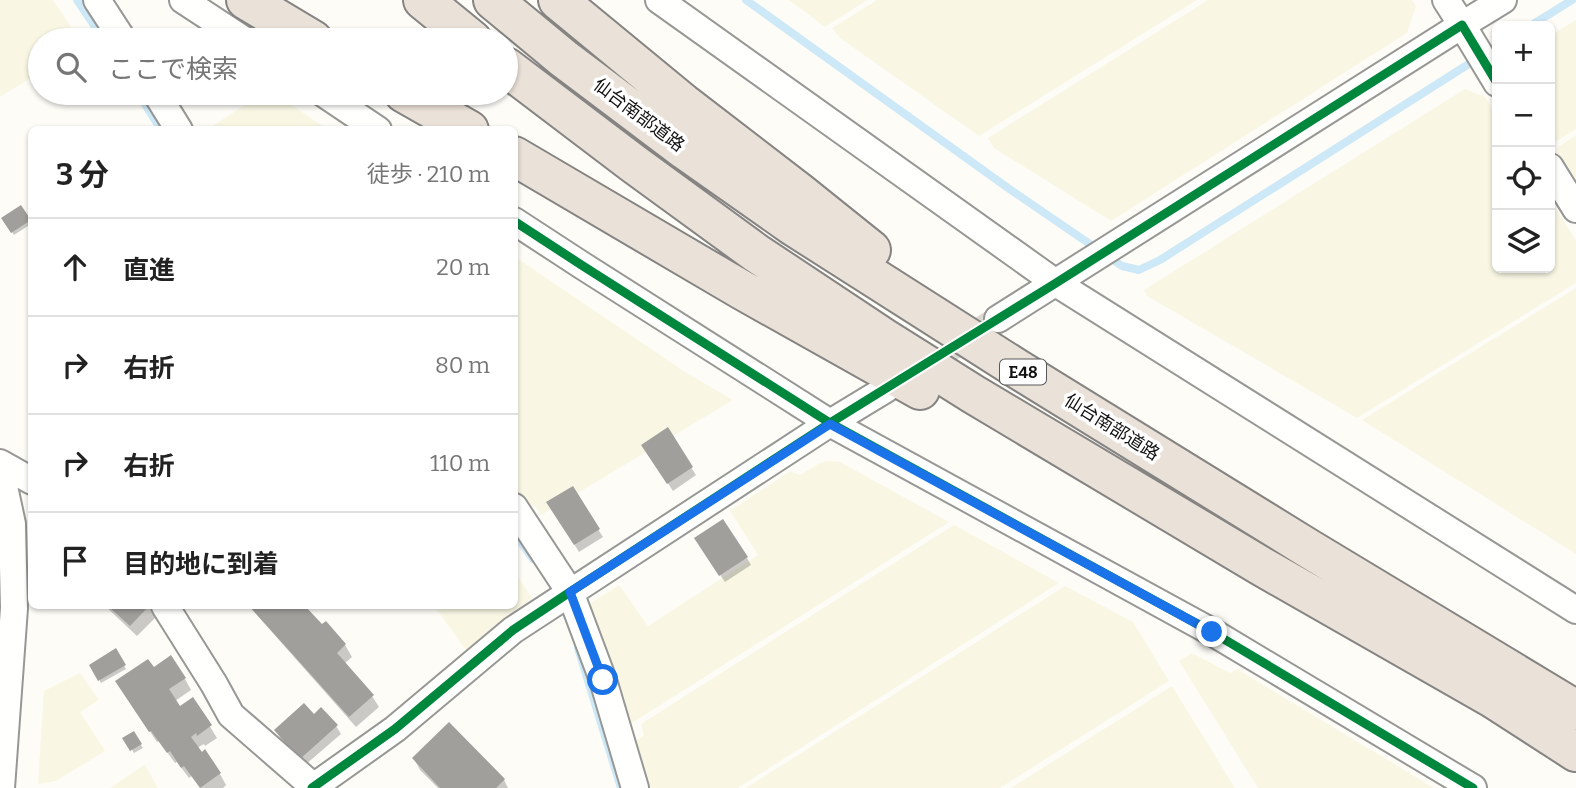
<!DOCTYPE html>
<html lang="ja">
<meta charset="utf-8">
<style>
body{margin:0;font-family:Bitter,"Noto Sans JP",serif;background:#f6f6f6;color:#222}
.controls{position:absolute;right:21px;top:21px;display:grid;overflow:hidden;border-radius:10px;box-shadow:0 2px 5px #0004}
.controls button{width:63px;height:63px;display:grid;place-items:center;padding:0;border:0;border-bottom:2px solid #e0e0e0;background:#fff;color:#222;font:35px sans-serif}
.stop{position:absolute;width:21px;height:21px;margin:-16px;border:5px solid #1a73e8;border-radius:50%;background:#fff}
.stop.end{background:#1a73e8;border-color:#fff;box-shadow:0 2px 7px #0008}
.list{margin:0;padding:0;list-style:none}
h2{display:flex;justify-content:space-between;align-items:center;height:91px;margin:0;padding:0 28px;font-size:30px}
h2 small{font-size:23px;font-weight:400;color:#767676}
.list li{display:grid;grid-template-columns:46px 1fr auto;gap:21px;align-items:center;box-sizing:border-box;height:98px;padding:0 28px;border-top:2px solid #e0e0e0}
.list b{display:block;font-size:26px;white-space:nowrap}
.list em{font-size:23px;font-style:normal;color:#767676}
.icon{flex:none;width:38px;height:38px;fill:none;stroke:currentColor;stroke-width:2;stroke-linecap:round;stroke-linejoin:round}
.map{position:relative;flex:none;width:1576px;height:788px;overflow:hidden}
.search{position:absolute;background:#fff;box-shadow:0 2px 5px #0004;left:28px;top:28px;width:490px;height:77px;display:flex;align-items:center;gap:18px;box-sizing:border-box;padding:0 24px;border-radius:38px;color:#767676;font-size:26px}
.panel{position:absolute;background:#fff;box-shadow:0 2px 5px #0004;left:28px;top:126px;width:490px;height:483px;border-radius:10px}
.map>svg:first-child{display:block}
.farmland{fill:#f9f7e4}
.shadow{fill:#0003}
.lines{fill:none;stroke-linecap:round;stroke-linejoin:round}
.stream{stroke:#cde8f7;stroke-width:8}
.building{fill:#a19f9c}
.minor-tunnel{stroke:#dad9d4;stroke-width:26;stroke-dasharray:26 13;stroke-linecap:butt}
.minor-casing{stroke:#979795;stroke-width:30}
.highway-casing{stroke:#858482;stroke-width:42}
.minor{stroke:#fffffe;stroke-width:26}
.highway{stroke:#eae1d8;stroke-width:38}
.cycleway-casing{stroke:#fff;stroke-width:13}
.cycleway{stroke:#00873e;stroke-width:9}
.route{stroke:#1a73e8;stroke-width:9}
.labels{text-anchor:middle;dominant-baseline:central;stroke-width:7;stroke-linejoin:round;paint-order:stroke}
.shield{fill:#fff;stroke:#585858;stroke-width:2}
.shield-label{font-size:16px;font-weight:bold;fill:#111}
.street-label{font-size:18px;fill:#111;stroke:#fff}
</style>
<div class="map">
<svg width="1576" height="788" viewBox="0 0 1576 788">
<rect width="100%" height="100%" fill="#fdfcf7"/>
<path class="farmland" d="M0,0h53l20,30 -1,10h-32v32l-40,25z
M789,0h78l-42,27z
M877,0h320l-218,136 -139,-98 -8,-10z
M1208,0h204l4,6 -9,27 -296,188 -117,-73 -6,-10z
M1576,20v109l-19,12 -7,-1v-104z
M1465,89l20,8 12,19v152h53v-69l26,42v42l-219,135 -210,-122 -3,-6z
M263,93h11l53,36h-119z
M1576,135v58l-20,-32 2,-14z
M514,256l171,116 48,28 -192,115 -7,-11 -7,4 -13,-18z
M1576,288v266l-214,-134z
M826,461l14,1 109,60 -320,203 -43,-119 33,-21 29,41 110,-71 -28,-44 60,-40 10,4 20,-12z
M954,525l105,58 -321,205h-87l-17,-46 10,-7 -3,-11z
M515,572l17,26 -65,53 -33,-45h80z
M1065,586l68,36 36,59 -169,107h-254z
M1192,653l38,20 7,-4 197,119h-176l-79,-127z
M80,673l19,27 -19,12 25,39 -49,30 -18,3 6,-93z
M1172,686l63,102h-224z
M145,765l13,23h-48l34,-23z"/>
<path class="shadow" d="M21,207l10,17 -17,11 -11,-16z
M667,430l29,45 -23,16 -25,-38z
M572,488l31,49 -24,15 -30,-49z
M701,546l46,12 4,7 -26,17z
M105,606h46l6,10 -20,20z
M249,606h54l19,21 3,-3 20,21 7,12 -8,7 28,32 7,11 -23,20z
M116,651l10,18 -25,14 -10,-18z
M153,669l32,10 6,11 -16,11 5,7 13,-9 24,39 -12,8 -1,-2 -7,4 4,6 4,-2 15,22 6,11 -3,3h-22l-9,-12 -3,2 -12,-16 -2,1 -16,-22 -2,1 -33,-49z
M313,716l23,10 5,8 -36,31 -25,-27 -4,-8z
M133,733l10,15 -9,5 -9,-15z
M414,759l90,21 4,8h-70l-18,-18z"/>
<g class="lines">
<path class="stream" d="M77,0l27,40
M746,0l262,188 114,78 17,4 21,-10 337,-214
M1530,26l42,-26
M138,93l23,37
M514,533l19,26
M578,648l43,140"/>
</g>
<path class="building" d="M21,205l10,15 -20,13 -10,-15z
M668,427l25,40 -26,17 -26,-39z
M573,486l27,43 -26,16 -28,-43z
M723,519l25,38 -29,19 -25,-38z
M108,606h41l-19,20z
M249,606h56l17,18 4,-3 20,23 -9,9 37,42 -25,22z
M116,648l10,17 -28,16 -9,-16z
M171,655l15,23 -17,11 11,17 13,-9 19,28 -15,11 -1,-3 -5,4 11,15 3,-3 16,24 -21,15 -16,-22 -3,2 -11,-17 -3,2 -16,-22 -2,1 -34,-51 33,-22 6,8z
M304,703l10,11 7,-7 17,18 -38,34 -26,-29z
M449,722l56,57 -9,9h-56l-28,-30z
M134,731l8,13 -12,7 -8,-13z"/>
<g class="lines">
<path class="minor-tunnel" d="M914,371l84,-52"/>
<defs>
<path id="minor" d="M97,0l26,40
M183,0l61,40
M659,0l397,283 520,327
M1446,0l16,25 41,-25
M156,93l23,37
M323,93l55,37
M1550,167l26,42
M514,221l69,45 247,157 382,209 261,156
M998,319l464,-294 35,58
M0,463l32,18
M0,468l12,56 2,84 -13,180
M514,507l56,85 33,88 32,108
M165,606l49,78 17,31 84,73
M312,788l83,-59 118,-99 317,-207 56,-34"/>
<path id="highway" d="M246,0l67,40
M423,0l49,40
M493,0l70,58 122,92 108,76 223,142 290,179 270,163
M558,0l125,103 117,90 71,57
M506,67l128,97 122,89 128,85 89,56 288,172 233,133 82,53
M404,93l65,37
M514,156l228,134 178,100"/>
</defs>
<use href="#minor" class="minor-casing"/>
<use href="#highway" class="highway-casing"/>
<use href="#minor" class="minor"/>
<use href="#highway" class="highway"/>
<defs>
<path id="cycleway" d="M514,221l69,45 247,157 382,209 261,156
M312,788l83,-59 118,-99 57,-38 260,-169 226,-140 406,-258 35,58"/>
</defs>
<use href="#cycleway" class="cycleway-casing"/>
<use href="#cycleway" class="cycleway"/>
</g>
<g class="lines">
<path class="route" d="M603,680l-33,-88 260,-168 382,208"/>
</g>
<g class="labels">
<rect class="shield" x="1000" y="359.5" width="46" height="25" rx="5"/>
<g class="shield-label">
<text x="1023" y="372">E48</text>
</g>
<g class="street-label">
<text transform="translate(639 115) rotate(37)">仙台南部道路</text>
<text transform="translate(1112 427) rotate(32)">仙台南部道路</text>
</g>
</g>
</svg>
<div class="controls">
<button>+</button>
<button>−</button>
<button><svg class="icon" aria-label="locate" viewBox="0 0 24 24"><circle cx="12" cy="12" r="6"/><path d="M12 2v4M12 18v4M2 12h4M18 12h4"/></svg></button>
<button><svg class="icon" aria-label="layers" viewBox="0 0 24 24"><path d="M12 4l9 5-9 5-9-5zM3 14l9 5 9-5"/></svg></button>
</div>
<div class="stop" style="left:603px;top:680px"></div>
<div class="stop end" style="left:1212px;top:632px"></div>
<div class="search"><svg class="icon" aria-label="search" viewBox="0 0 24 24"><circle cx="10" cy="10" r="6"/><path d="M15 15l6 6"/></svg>ここで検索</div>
<section class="panel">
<h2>3 分<small>徒歩 · 210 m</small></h2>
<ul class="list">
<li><svg class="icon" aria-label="ahead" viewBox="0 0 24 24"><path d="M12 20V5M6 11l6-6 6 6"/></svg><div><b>直進</b></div><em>20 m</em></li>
<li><svg class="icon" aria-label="right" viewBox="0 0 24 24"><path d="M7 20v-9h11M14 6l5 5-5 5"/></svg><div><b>右折</b></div><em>80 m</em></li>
<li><svg class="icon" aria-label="right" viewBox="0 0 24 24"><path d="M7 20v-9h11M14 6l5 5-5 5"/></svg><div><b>右折</b></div><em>110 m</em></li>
<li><svg class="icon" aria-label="arrive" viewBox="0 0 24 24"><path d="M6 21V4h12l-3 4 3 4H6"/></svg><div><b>目的地に到着</b></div></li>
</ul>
</section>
</div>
